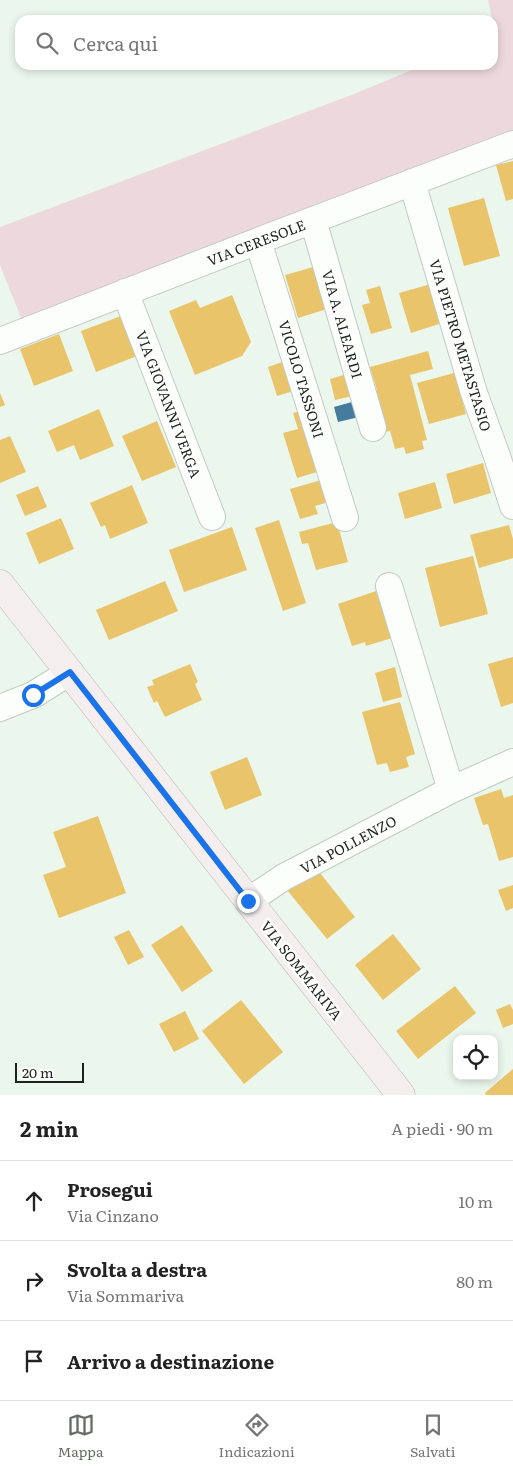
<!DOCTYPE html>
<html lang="it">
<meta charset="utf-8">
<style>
body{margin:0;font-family:Literata,serif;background:#f6f6f6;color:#222}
.controls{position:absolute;right:15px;bottom:15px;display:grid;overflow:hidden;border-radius:10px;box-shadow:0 2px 8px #0003}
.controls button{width:45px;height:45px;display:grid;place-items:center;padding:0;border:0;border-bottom:1px solid #e0e0e0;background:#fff;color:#222;font:25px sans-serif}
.scale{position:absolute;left:15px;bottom:12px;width:69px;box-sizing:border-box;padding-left:5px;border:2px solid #1b241d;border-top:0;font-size:14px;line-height:18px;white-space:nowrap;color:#1b241d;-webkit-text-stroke:4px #fff;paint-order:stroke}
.stop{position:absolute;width:15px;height:15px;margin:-11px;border:4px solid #1a73e8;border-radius:50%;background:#fff}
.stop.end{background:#1a73e8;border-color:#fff;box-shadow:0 1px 5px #0008}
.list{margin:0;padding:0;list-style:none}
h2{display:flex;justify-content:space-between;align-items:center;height:65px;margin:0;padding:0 20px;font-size:21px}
h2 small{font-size:16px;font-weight:400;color:#767676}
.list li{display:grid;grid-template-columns:32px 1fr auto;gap:15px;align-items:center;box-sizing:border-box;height:80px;padding:0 20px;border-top:1px solid #e0e0e0}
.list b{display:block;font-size:19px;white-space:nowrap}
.list p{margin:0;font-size:16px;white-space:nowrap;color:#767676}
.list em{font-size:16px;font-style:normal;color:#767676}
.icon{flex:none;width:28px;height:28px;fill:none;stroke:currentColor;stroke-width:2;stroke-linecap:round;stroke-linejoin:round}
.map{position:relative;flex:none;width:513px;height:1095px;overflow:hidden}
.search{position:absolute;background:#fff;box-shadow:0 2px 8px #0003;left:15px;right:15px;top:15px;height:55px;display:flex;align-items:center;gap:12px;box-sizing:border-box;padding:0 18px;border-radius:15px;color:#767676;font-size:19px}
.sheet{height:305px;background:#fff}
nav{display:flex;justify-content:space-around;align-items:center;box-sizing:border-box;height:70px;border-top:1px solid #e0e0e0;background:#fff;font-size:14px;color:#767676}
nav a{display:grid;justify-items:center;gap:2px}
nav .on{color:#646e65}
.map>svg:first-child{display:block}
.green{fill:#edd9dd}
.homes{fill:#e9c46a}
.public{fill:#457b9d}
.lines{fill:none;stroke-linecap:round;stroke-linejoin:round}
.street-casing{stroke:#c1cbc3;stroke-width:28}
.primary-casing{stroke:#bcb6b6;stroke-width:29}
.street{stroke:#fcfefc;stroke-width:26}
.primary{stroke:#f4eeef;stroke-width:28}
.route{stroke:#1a73e8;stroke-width:6}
.labels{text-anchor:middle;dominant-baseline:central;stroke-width:5;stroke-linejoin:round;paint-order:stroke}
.street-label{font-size:14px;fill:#1b241d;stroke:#fff}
</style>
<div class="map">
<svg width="513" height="1095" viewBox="0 0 513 1095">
<rect width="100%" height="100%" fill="#ebf7ec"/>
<path class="green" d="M488,0h25v135l-492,183 -21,-53v-38l354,-133 70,-29h69v-29l3,-1z"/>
<path class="homes" d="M513,161v38l-7,2 -10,-36z
M484,198l16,58 -36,10 -16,-58z
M317,266l13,42 -32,10 -13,-43z
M431,284l11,39 -31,10 -12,-40z
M380,286l12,42 -21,6 -9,-29 8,-2 -4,-13z
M232,295l19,47 -9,14 -47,19 -26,-64 27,-11 4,8z
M121,316l16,40 -41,16 -15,-41z
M59,334l14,37 -39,15 -14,-37z
M428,351l5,18 -23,6 17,65 -5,1 2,8 -18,5 -2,-7 -9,2 -5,-18 -6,1 -11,-41 4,-1 -7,-23z
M291,359l9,30 -23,7 -9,-29z
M351,373l6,22 -22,5 -5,-21z
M454,373l12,41 -37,10 -12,-41z
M0,393l5,12 -5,2z
M308,408l19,61 -30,9 -14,-45 15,-4 -5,-16z
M99,409l15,37 -34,14 -6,-15 -17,7 -9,-21z
M157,421l19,46 -34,14 -20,-45z
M10,436l16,36 -26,11v-43z
M483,463l8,30 -37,11 -8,-30z
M328,478l7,22 -20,6 3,8 -18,5 -10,-30z
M435,482l7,26 -37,11 -7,-26z
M132,485l16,38 -38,16 -5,-14 -4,2 -11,-24z
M38,486l9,21 -22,9 -9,-21z
M61,518l13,31 -35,15 -13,-31z
M279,520l27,83 -23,8 -28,-83z
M337,522l11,40 -32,8 -8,-27 -6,1 -3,-12z
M509,525l4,14v19l-34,10 -9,-33z
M232,527l15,43 -63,22 -15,-42z
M473,556l15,58 -48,13 -15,-59z
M165,581l13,30 -69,29 -13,-30z
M376,591l16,47 -26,8 -1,-4 -13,4 -14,-42z
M513,657v46l-12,4 -13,-43z
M190,664l8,18 -3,2 7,16 -37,17 -8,-16 -3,2 -7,-16 7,-2 -2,-5z
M395,667l7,30 -19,5 -8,-29z
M400,702l15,52 -9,3 3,10 -19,5 -3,-9 -10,2 -15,-53z
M247,757l15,38 -37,15 -15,-38z
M501,789l3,9 9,-3v62l-14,4 -11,-37 -5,1 -9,-27z
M98,816l28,77 -67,25 -16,-43 23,-8 -13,-35z
M316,868l39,49 -28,22 -40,-49z
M513,885v23l-7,3 -8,-21z
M182,925l31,46 -31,21 -31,-47z
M129,930l15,27 -16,8 -14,-28z
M393,934l28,35 -38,31 -28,-35z
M455,986l21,27 -58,46 -22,-28z
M241,1000l42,52 -39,32 -42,-53z
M510,1004l3,6v14l-10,4 -7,-18z
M185,1011l14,28 -25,13 -15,-28z
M513,1069v26h-27l-1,-2z"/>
<path class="public" d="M359,400l4,16 -25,6 -4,-15z"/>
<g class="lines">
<defs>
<path id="street" d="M412,182l62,211 23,63 16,50
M313,220l60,208
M258,241l87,277
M125,292l87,225
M0,341l258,-100 255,-97
M389,586l62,204
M0,708l33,-13 37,-23
M248,901l36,-24 167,-87 62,-28"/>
<path id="primary" d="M0,584l401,511"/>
</defs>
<use href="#street" class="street-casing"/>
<use href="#primary" class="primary-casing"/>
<use href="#street" class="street"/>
<use href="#primary" class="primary"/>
</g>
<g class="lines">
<path class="route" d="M33,695l37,-23 178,229"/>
</g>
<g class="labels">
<g class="street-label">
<text transform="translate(256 242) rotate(-21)">VIA CERESOLE</text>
<text transform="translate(343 324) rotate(74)">VIA A. ALEARDI</text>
<text transform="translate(461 345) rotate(73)">VIA PIETRO METASTASIO</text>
<text transform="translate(302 379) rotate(73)">VICOLO TASSONI</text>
<text transform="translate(169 404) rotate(69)">VIA GIOVANNI VERGA</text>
<text transform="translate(348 844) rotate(-28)">VIA POLLENZO</text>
<text transform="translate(302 970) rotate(52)">VIA SOMMARIVA</text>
</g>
</g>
</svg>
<div class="controls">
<button><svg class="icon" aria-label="locate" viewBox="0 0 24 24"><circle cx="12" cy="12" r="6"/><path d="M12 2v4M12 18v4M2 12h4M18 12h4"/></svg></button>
</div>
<div class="scale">20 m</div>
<div class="stop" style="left:33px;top:695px"></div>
<div class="stop end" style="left:248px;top:901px"></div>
<div class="search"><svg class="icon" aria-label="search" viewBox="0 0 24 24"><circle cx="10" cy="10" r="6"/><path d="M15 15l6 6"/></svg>Cerca qui</div>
</div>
<section class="sheet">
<h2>2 min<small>A piedi · 90 m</small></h2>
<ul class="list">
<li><svg class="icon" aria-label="ahead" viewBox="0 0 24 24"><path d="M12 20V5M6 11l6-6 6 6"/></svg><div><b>Prosegui</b><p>Via Cinzano</p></div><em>10 m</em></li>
<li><svg class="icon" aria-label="right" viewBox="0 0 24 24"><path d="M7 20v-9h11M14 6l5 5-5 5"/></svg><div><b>Svolta a destra</b><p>Via Sommariva</p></div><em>80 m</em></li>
<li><svg class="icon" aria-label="arrive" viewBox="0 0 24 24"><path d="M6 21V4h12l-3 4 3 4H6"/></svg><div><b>Arrivo a destinazione</b></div></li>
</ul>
</section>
<nav>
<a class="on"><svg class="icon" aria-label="map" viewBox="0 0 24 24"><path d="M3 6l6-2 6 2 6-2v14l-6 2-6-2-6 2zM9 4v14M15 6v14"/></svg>Mappa</a>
<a><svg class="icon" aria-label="directions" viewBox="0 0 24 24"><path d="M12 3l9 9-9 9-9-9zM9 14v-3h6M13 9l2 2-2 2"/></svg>Indicazioni</a>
<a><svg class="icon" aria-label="saved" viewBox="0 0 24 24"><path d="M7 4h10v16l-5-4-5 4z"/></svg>Salvati</a>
</nav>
